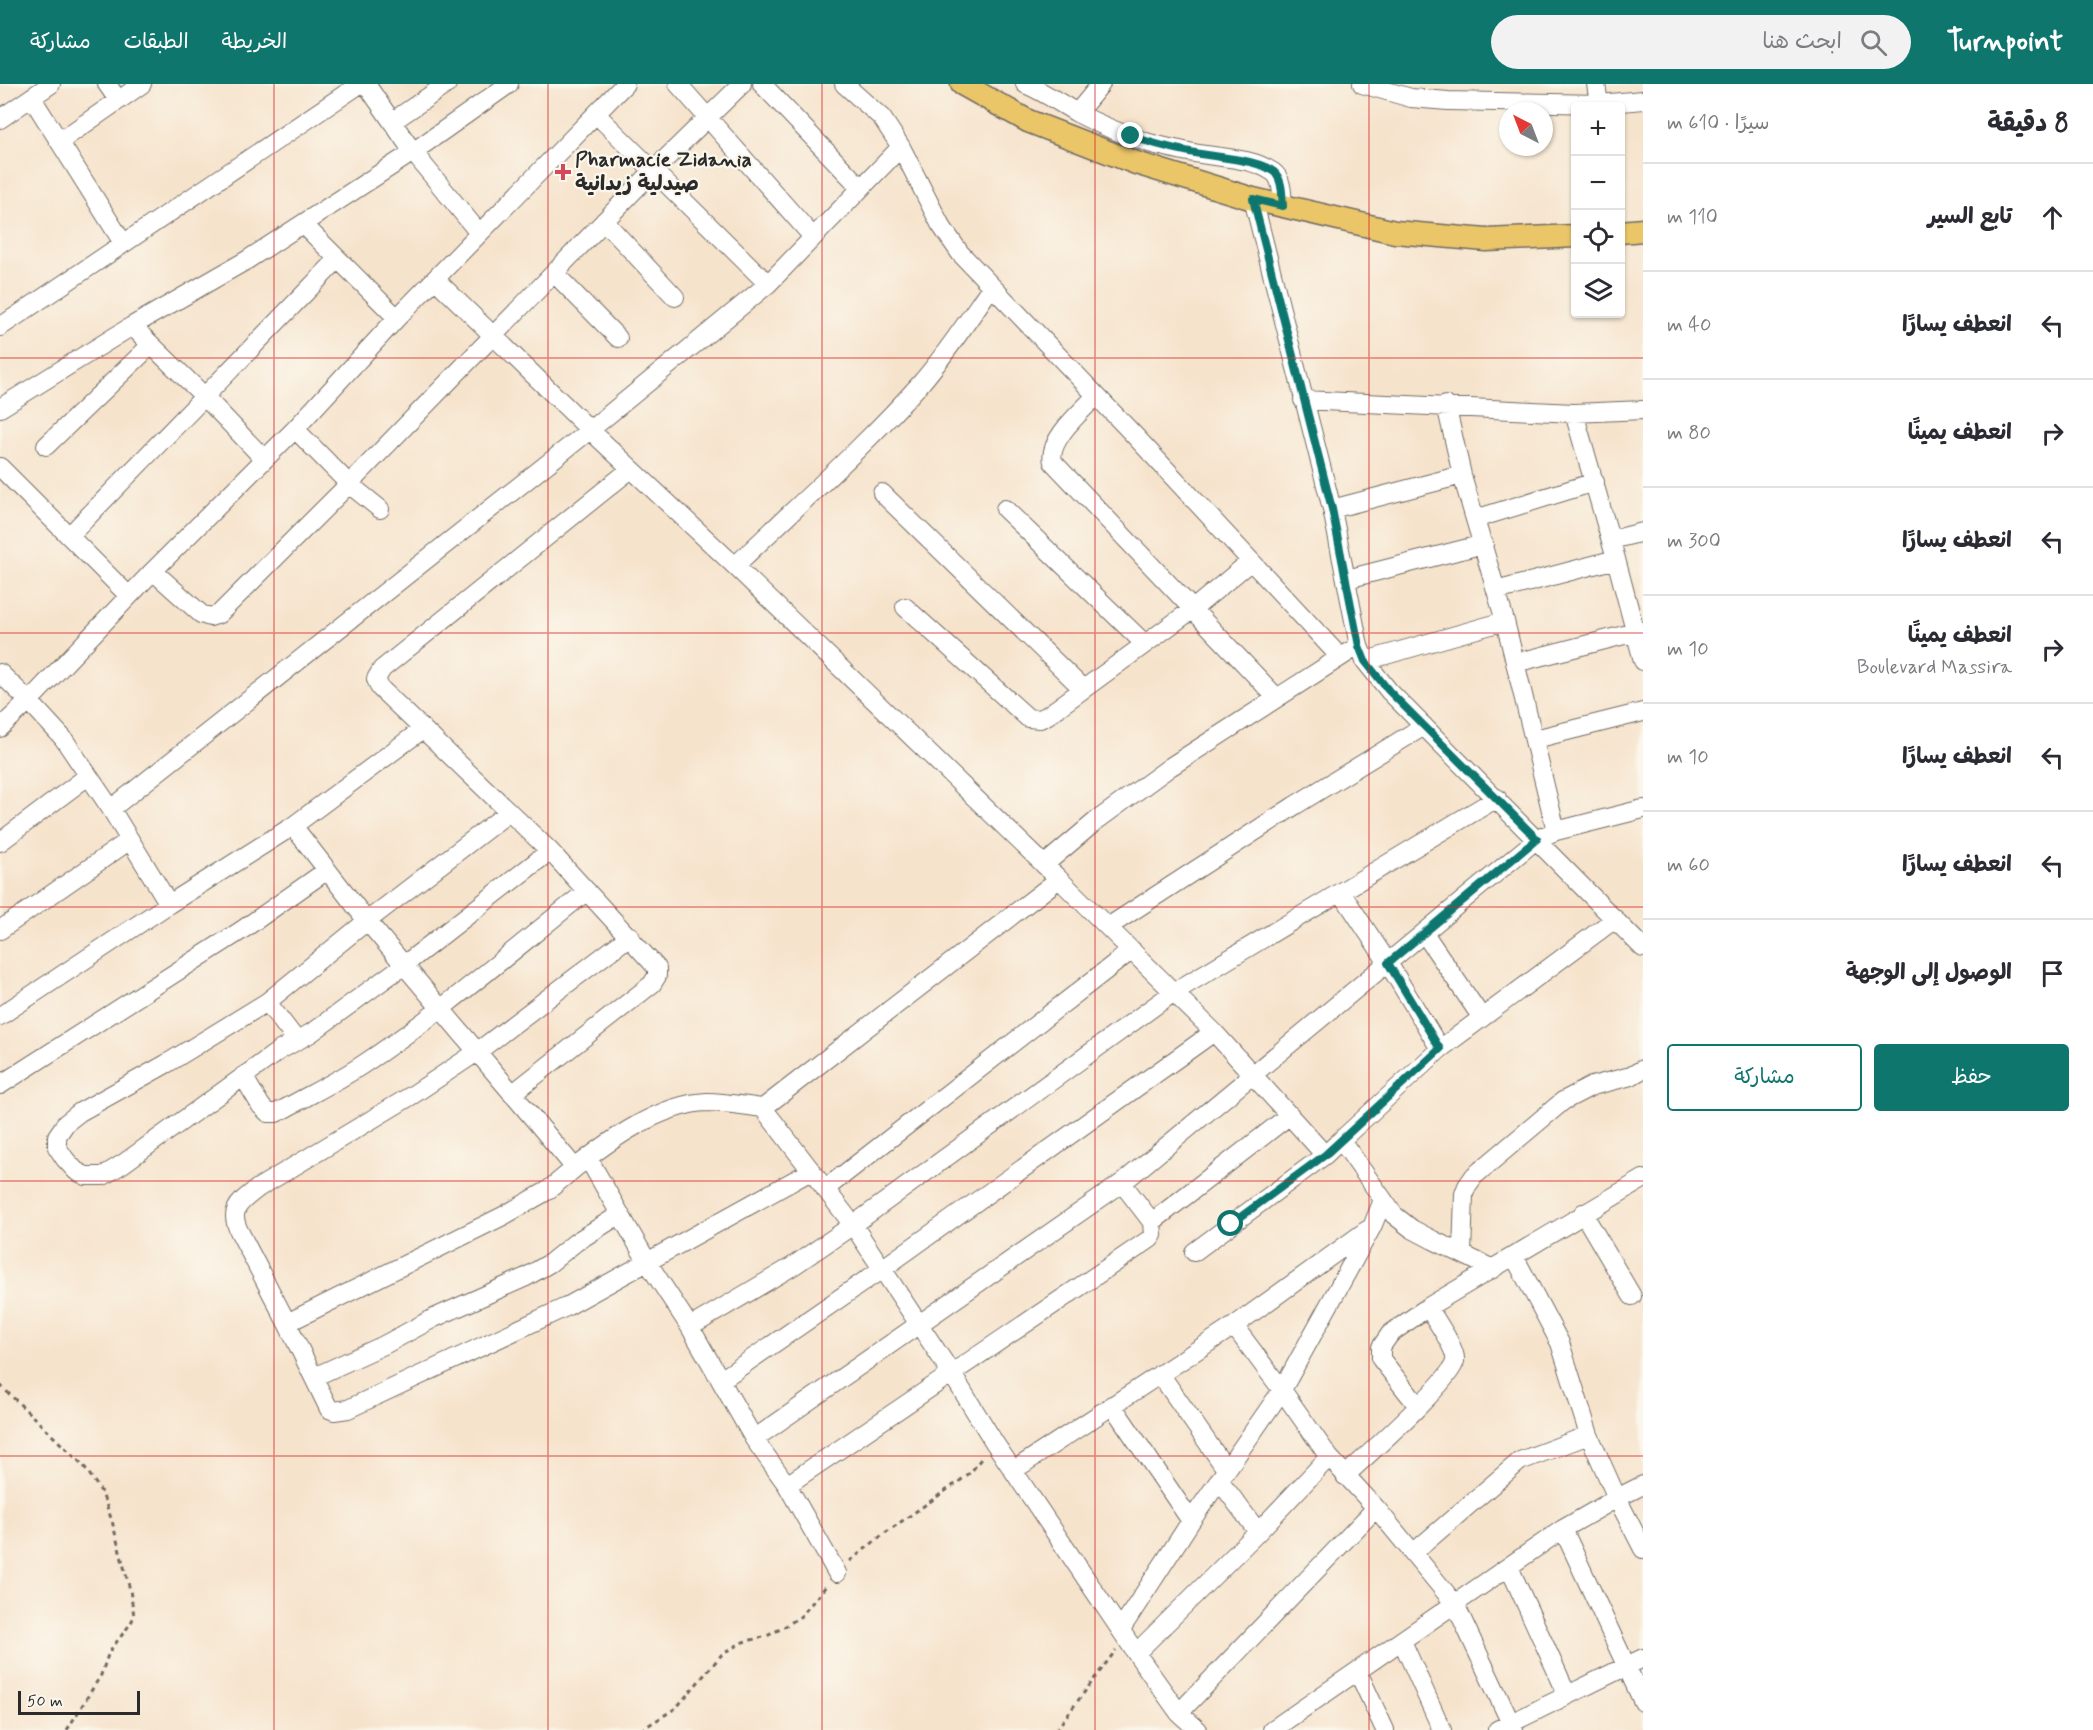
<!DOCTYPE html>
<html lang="ar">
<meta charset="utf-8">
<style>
body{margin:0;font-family:Mynerve,"Playpen Sans Arabic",sans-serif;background:#f2f2f3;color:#2b2b33;direction:rtl}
.controls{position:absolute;right:18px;top:18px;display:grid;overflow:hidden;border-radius:6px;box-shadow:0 2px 4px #0004}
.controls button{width:54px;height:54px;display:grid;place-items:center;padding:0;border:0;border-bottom:2px solid #e1e1e2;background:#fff;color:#2b2b33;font:30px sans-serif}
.compass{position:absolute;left:1499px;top:18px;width:54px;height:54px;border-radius:50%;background:#fff;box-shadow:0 2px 4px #0004;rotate:318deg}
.scale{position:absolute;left:18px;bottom:15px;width:122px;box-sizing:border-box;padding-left:6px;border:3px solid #2b2b2b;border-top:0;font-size:16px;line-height:21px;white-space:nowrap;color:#2b2b2b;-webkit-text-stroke:4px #fbf7ec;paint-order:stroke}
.stop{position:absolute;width:18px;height:18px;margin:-14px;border:4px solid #0f766e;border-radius:50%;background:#fff}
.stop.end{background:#0f766e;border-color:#fff;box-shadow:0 2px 6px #0008}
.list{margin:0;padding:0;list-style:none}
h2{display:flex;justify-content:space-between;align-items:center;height:78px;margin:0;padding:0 24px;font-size:26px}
h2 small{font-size:20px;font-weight:400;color:#7c7c81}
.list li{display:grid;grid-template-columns:39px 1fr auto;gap:18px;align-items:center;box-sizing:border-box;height:108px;padding:0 24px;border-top:2px solid #e1e1e2}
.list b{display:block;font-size:22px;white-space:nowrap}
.list p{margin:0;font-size:20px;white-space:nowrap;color:#7c7c81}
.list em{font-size:20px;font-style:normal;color:#7c7c81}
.actions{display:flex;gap:12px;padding:18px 24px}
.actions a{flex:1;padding:14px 0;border:2px solid #0f766e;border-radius:6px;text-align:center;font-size:21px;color:#0f766e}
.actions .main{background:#0f766e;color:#fff}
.icon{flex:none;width:33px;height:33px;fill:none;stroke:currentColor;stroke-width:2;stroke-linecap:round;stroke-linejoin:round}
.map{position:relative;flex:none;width:1643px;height:1646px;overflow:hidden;direction:ltr}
header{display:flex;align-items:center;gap:36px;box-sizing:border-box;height:84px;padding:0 30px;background:#0f766e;color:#fff}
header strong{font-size:28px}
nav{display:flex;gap:33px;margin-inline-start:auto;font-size:21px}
.search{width:420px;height:54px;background:#f2f2f3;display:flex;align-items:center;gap:15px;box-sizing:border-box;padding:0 21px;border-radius:33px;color:#7c7c81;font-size:22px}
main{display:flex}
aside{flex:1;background:#fff}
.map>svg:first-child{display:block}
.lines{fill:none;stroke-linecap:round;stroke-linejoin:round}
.minor-casing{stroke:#726b63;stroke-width:20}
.major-casing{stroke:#726b63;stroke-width:25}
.path{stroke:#726b63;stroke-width:3;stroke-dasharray:4.5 4.5;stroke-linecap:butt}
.minor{stroke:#fff;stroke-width:18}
.major{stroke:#ebc669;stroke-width:22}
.route{stroke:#0f766e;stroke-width:8}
.grid{fill:none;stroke:#d62828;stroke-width:1.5;stroke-opacity:0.55}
.poi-dot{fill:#d1495b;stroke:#fbf7ec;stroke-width:2}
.labels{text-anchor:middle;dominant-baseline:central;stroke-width:4.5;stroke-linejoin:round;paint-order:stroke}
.poi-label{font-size:21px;font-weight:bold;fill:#2b2b2b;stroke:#fbf7ec;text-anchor:start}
</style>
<header>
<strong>Turnpoint</strong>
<div class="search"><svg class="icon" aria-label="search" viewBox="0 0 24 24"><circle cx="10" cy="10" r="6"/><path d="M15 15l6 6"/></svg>ابحث هنا</div>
<nav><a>الخريطة</a><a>الطبقات</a><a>مشاركة</a></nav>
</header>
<main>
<aside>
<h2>8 دقيقة<small>سيرًا · 610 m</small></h2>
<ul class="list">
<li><svg class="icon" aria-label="ahead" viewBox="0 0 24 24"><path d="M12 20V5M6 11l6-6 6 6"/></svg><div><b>تابع السير</b></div><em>110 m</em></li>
<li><svg class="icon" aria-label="left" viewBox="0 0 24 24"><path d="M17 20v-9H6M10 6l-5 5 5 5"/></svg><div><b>انعطف يسارًا</b></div><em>40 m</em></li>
<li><svg class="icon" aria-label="right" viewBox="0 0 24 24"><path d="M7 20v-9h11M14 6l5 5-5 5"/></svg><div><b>انعطف يمينًا</b></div><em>80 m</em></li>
<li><svg class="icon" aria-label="left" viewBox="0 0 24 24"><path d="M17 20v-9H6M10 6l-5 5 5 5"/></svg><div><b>انعطف يسارًا</b></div><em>300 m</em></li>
<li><svg class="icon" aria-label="right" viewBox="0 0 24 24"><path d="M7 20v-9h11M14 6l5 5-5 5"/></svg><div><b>انعطف يمينًا</b><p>Boulevard Massira</p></div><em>10 m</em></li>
<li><svg class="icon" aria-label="left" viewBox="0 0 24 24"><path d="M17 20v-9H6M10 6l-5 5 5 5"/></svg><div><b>انعطف يسارًا</b></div><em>10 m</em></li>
<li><svg class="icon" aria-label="left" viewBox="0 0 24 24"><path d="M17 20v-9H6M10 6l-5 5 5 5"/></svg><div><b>انعطف يسارًا</b></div><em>60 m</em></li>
<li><svg class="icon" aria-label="arrive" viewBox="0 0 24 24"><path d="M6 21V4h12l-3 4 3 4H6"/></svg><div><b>الوصول إلى الوجهة</b></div></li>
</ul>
<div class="actions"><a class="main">حفظ</a><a>مشاركة</a></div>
</aside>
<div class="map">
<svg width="1643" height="1646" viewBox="0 0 1643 1646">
<rect width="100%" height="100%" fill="#fbf7ec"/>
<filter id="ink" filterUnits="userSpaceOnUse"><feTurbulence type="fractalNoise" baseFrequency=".0167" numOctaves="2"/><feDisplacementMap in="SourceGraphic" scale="12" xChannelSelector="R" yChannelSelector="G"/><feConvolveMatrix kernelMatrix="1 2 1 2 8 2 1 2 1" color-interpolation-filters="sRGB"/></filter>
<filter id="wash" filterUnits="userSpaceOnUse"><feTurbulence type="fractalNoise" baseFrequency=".008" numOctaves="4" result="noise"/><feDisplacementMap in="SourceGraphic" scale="24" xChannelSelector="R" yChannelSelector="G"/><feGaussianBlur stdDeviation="1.35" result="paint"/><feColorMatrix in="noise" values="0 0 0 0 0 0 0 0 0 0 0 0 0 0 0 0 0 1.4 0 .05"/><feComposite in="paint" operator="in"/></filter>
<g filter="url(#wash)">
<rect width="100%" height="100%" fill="#f6e3cc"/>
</g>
<g filter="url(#ink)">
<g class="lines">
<defs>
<path id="minor" d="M107,0l11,16
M366,0l47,68 66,81
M678,0l135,153
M762,0l99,104
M844,0l38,34 19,29 39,77 20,29 175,183 205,221
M1025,0c19,8 35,19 52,29 23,12 48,22 72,30 15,4 30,7 45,10 25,5 57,4 79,19 10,7 9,23 10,34
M1362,0l49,14 37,3 151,3 44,-4
M1596,0l3,20
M32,14l91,145
M1077,29l24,-29
M596,30l172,170
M0,35l51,-35
M393,37l54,-37
M60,57l82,-57
M1253,115l79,310 27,137 6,15 24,30 254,257
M604,137l71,76
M303,140l94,94
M554,189l64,65
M435,195l155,151 145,136 324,313 -296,229 90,117 99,149 42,68 142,211 43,60 19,17
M132,242l73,71 59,62
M0,243l360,-243
M1096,312c-14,15 -49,44 -43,66l224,236
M1303,316l271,13 69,-3
M1446,321l16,70 43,146 51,210
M0,324l132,-82 115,-66 166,-108 96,-68
M1574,329l42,146 27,102
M295,345l54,55 31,25
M46,362l105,-101
M0,383l129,129
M882,409l201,196
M1005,425l140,135
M1332,425l130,-34
M1475,435l120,-37
M70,451l267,-275
M1611,456l32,-8
M735,482c62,-60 128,-118 186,-183 26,-30 48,-64 70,-96
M153,487l48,43 9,3 9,-3 130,-130 305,-314 88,-86
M1347,495l137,-35
M1496,507l120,-32
M905,523l123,111 12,1 8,-4 145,-106 58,-48
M1365,577l140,-40
M1515,579l121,-31
M0,589l29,28 34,37 48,71 58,95
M0,644l29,-27 124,-130 142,-142 102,-111 228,-234
M1535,655l108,-27
M111,725l479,-379 178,-146 133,-137
M509,728l-142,109 -100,81 -101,62 -86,48 -14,11 -9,13v11l8,12 11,12 10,5h17l21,-13 156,-113 31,-17 93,-68 146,-114
M293,742l74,95 208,247c35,-28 85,-64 132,-66 18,0 38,4 56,6
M0,758l88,-66
M1044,781l52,-44 74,-54 180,-116
M1059,795l155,153 111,123 16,-15 53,75 18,14 21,11 60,29
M1341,808l47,71 52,86
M1108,843l186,-121 130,-80
M0,846l130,-90
M1424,849l58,85
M630,852l-153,116 -63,42 -156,94c-17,14 -30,20 -19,43l48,92 42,86 5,2 14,-2 218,-102 245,-136
M267,918l30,39
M0,932l169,-112 124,-78 130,-97
M243,992l18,30 7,7h8l10,-5c25,-14 52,-27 76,-43 79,-52 151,-115 225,-174
M0,1001l242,-155 84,-59
M512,1010l140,-110 5,-8v-8l-107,-117 -170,-163 -4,-9 6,-10 249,-200
M1341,1056l99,-91 175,-130
M588,1074l60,105 42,64 64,112 33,46 50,88
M825,1105l307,-239
M1583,1129l49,83
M1152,1138l138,-107
M1194,1168l131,-97
M1462,1170l2,-60 3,-8 7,-10 89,-75 29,-15 39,-10 12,-7
M1514,1172l46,87 29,92 28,63 26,51
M287,1239l216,-107 44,-25 28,-23
M1234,1242l48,64 47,67 47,51 79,96 59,126
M690,1243l103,-61 60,-41 321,-233 323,-194
M1160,1290l66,95
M314,1293l70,-32 50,-27 92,-41 24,-14 26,-21 43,-27
M721,1296l161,-111 332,-237
M1112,1321l79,116
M1418,1322l-37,-47v-12l9,-13 38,-27 215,-128
M754,1355l368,-256 415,-344 19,-8 87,-22
M1014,1386l220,-144 133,-96
M1345,1392c19,-18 107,-96 110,-115 2,-12 -21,-43 -27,-54
M1219,1396l39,52
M787,1401l363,-246 3,-4 -1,-13 -30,-39
M1563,1445l80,173
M1413,1469l107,-92 69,-26
M1509,1483l58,127
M1121,1545l70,-108 91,-131 90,-163 11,-27
M1402,1557l40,89
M1136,1569l122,-121 71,-75
M1358,1588l27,58
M1179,1629l197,-205
M1272,1646l291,-201 54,-31 26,-13
M1497,1646l146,-72"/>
<path id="major" d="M962,0l66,37 108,42 117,36 142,33 91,8 90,-4
M1620,148l23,-2"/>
</defs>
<use href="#minor" class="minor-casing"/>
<use href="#major" class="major-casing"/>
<path class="path" d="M0,1301l84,81 18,27 10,28 18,69 4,26 -3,7 -22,29 -8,23 -34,55
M850,1477l35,-28 76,-53 10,-8 12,-16
M641,1646l35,-22 47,-55 20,-11 24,-6 17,-9 17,-11 26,-31
M1056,1646l60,-80"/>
<use href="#minor" class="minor"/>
<use href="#major" class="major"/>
</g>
</g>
<g class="lines" filter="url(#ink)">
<path class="route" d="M1131,52c19,7 39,12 59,16 20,5 73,7 86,22 7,8 6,23 7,32l-30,-7 79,310 27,137 6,15 24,30 148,148 -149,124 52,86 -115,106 -94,69"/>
</g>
<path class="grid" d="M274,0v1646M548,0v1646M822,0v1646M1095,0v1646M1369,0v1646M0,274h1643M0,549h1643M0,823h1643M0,1097h1643M0,1372h1643"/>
<path class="poi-dot" d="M560 79h6v6h6v6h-6v6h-6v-6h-6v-6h6z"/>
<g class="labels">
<g class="poi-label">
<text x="575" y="76">Pharmacie Zidania<tspan x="575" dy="24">صيدلية زيدانية</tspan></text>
</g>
</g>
</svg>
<div class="controls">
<button>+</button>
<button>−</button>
<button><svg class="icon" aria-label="locate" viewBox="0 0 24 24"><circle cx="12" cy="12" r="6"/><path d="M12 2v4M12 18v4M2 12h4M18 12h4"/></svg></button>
<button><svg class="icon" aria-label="layers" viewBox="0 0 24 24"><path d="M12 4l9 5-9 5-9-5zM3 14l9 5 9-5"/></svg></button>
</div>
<svg class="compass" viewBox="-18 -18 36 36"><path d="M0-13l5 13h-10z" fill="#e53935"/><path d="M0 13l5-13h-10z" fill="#7c7c81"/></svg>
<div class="scale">50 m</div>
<div class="stop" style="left:1231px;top:1140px"></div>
<div class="stop end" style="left:1131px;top:52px"></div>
</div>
</main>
